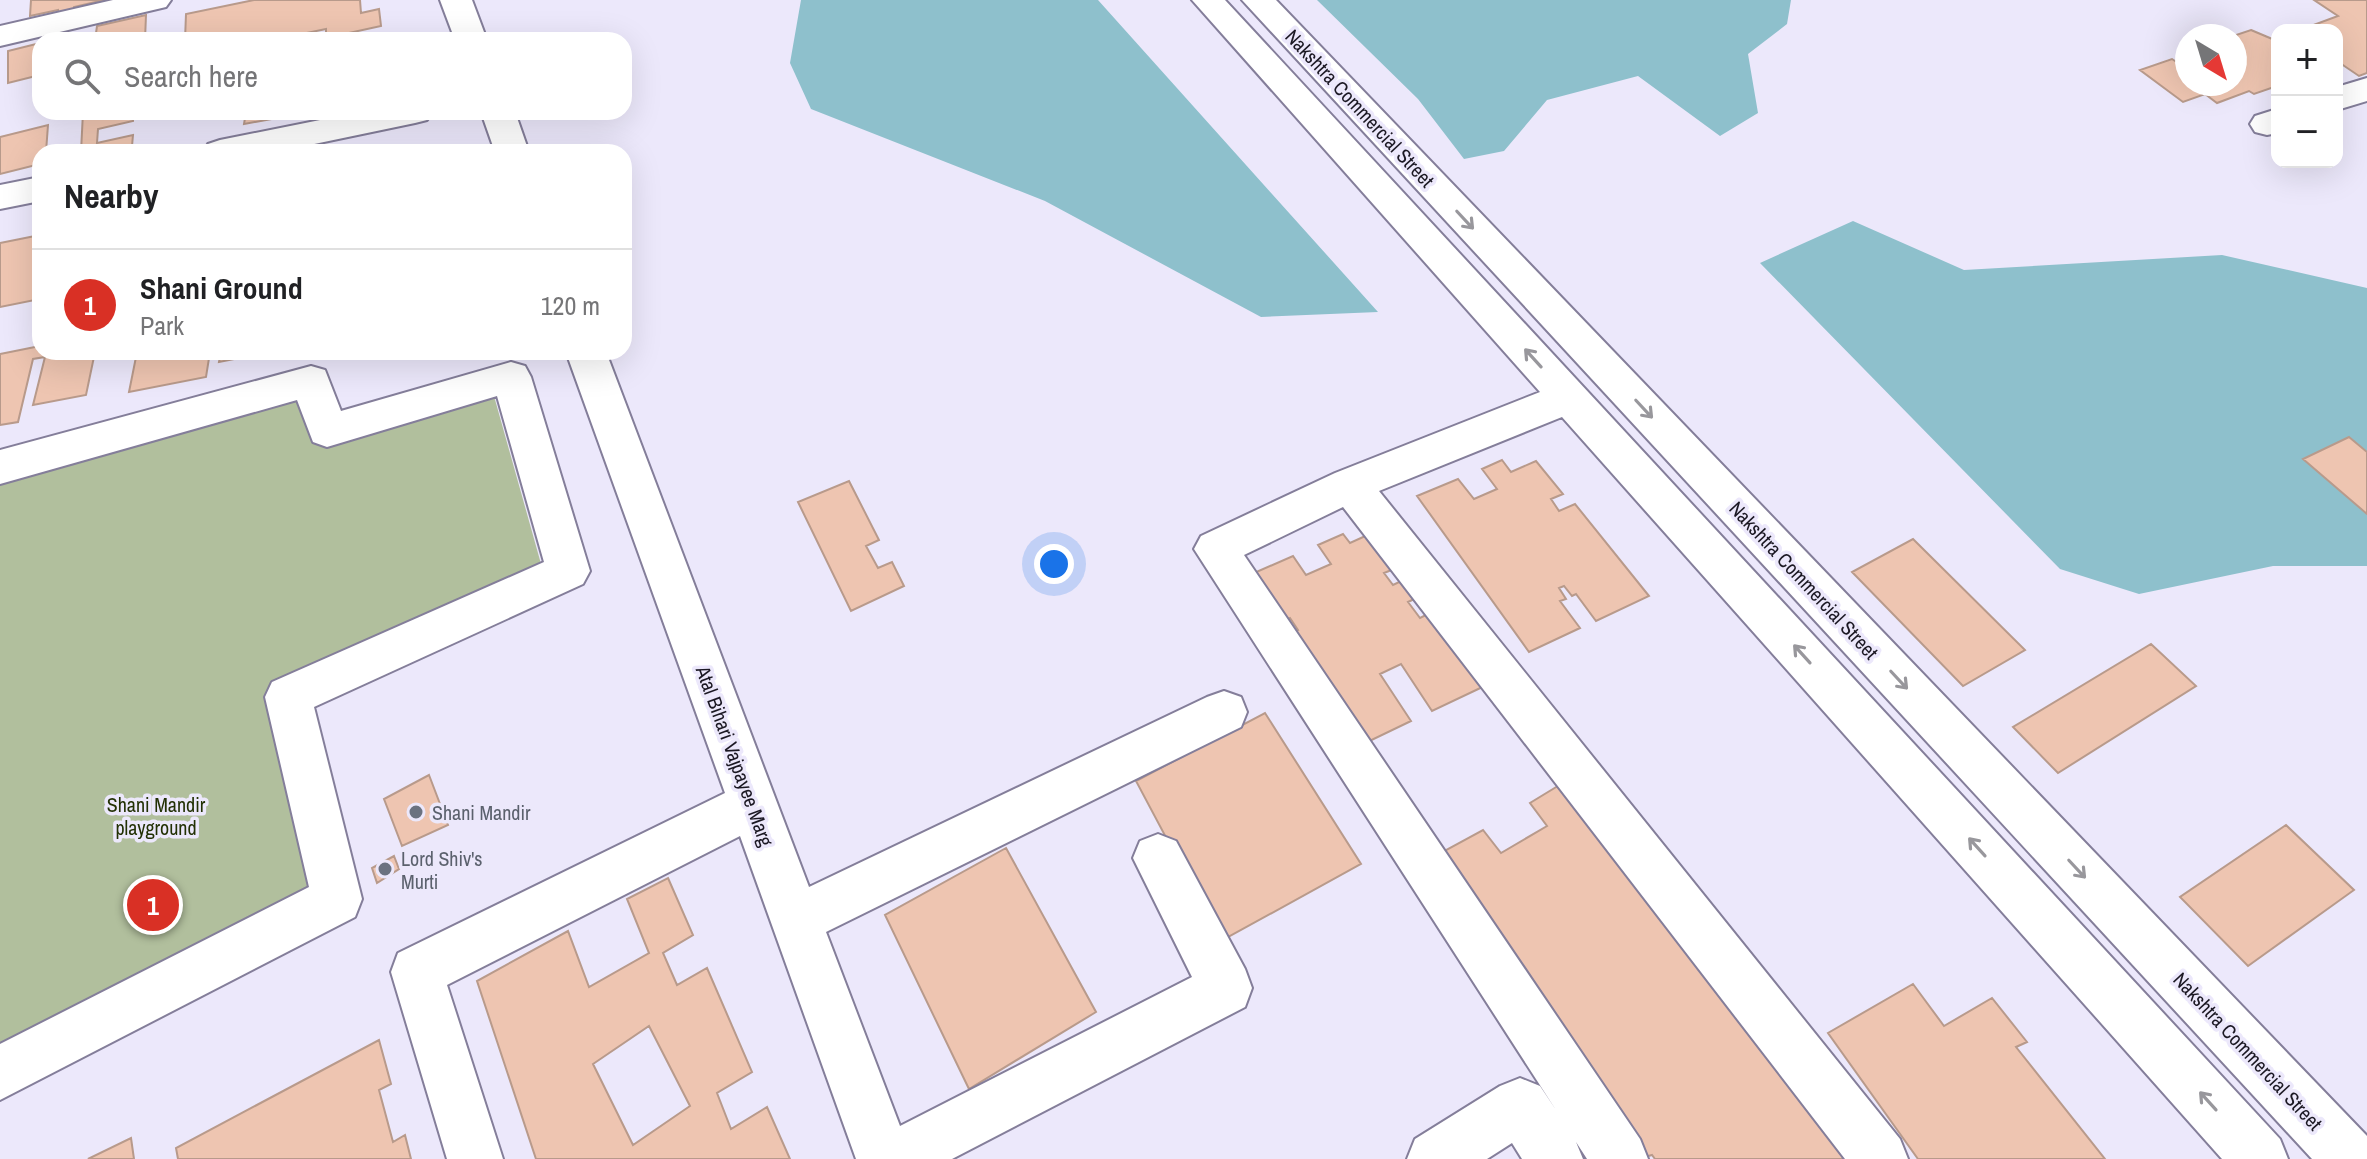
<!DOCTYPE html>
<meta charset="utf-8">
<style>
body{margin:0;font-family:"Archivo Narrow",sans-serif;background:#f6f6f6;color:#202124}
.controls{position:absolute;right:24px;top:24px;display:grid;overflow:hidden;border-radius:16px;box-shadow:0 8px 32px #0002}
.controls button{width:72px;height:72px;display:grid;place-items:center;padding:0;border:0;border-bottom:2px solid #e0e0e0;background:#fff;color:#202124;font:40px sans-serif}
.compass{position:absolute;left:2175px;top:24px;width:72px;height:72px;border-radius:50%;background:#fff;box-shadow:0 8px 32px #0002;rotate:142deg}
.you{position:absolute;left:1054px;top:564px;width:28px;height:28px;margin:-20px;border:6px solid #fff;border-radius:50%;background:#1a73e8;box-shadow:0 0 0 12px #1a73e833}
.badge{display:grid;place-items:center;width:52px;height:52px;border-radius:50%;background:#d93025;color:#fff;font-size:26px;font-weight:700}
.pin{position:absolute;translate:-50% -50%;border:4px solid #fff;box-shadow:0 2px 8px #0006}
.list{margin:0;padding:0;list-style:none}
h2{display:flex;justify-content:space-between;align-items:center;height:104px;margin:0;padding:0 32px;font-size:34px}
h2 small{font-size:26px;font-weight:400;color:#757577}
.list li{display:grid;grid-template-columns:52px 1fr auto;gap:24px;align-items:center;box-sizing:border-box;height:112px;padding:0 32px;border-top:2px solid #e0e0e0}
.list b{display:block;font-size:30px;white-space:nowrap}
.list p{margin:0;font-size:26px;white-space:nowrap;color:#757577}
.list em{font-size:26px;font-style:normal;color:#757577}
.icon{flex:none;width:44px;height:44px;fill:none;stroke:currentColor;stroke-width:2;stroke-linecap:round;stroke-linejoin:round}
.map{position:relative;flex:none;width:2367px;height:1159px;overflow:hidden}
.search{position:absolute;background:#fff;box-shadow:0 8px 32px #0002;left:32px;top:32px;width:600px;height:88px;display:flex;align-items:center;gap:20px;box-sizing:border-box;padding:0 28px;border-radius:24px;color:#757577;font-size:30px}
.panel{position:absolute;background:#fff;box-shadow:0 8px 32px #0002;left:32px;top:144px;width:600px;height:216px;border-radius:24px}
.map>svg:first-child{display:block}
.green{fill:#b1bf9d}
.water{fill:#8ec0cc}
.building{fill:#eec5b1;stroke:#b89a8b;stroke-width:2;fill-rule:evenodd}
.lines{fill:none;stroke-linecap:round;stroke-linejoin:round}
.minor-casing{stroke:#847e9a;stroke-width:4}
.minor{fill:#fff;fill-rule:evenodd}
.oneway{stroke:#98979c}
.worship-dot{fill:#6b7280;stroke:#ece8fb;stroke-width:3}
.labels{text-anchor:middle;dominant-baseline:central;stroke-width:7;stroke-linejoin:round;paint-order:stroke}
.street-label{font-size:20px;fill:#1b1823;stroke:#ece8fb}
.park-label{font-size:20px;fill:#223004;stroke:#ece8fb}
.worship-label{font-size:20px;fill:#5b616d;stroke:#ece8fb;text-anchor:start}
</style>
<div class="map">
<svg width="2367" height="1159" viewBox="0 0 2367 1159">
<rect width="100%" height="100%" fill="#ece8fb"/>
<path class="green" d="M487,371l56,200 -260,107 54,221 -337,174v-606l311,-86 15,50z"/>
<path class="water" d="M801,0h297l280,312 -117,5 -216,-116 -234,-92 -21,-46z
M1317,0h474l-4,24 -39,30 10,59 -38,23 -82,-60 -91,24 -43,51 -40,8 -46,-60z
M1853,221l111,49 258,-15 145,33v278h-94l-134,28 -79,-25 -300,-306z"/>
<path class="building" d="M31,0h73l-30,7v8l-16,4v-9l-28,6z
M254,0h106l1,13 18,-4 2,17 -55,12v-9l-53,11h-88l1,-26z
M2314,0h53v73l-8,3 -22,-15v-31h-37l38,-14z
M146,15l-1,25h-50l2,-14z
M2251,30l26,11v45l-23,8 -5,-3 -32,12 -12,-9 -22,8 -43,-32 32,-11 6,4 9,-3v24h48l1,-43 -3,-5z
M40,43v32l-32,8v-32z
M83,112h50v9l-35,8 -1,14 36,-8 -1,11 -23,6h-28z
M246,112h64l-66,12z
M48,125l-2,27h-6v12l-40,10v-37z
M40,235v64l-40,8v-64z
M40,346v6h55l-9,43 -53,10 12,-48 -12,2 -15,63 -18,3v-71z
M137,352h73l-4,25 -77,15z
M221,352h49l-51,10z
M2349,437l18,15v62l-64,-55z
M1502,460l9,12 25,-11 27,33 -12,5 8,12 16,-7 74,92 -53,25 -20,-27 -4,2 -8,-10 -5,2 7,11 -6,2 20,27 -51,24 -112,-156 41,-17 16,20 23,-10 -15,-20z
M849,481l30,59 -13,6 12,22 14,-6 12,24 -53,25 -53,-109z
M1374,532l25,35 -15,6 9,12 23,-11 13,18 -21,10 12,16 20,-10 53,74 -61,29 -31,-47 -21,10 31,47 -58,28 -70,-112 15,-7 -8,-12 -15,7 -30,-48 48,-21 13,19 25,-11 -13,-19 25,-11 7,9z
M1913,539l112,111 -62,36 -111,-114z
M2151,644l45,42 -138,87 -45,-46z
M1265,713l96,151 -140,77 -85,-160z
M429,775l19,50 -46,21 -18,-47z
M1571,778l291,381h-207l-3,-4 -14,4 -203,-303 48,-26 18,23 46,-27 -17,-23z
M2286,825l68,65 -106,76 -68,-69z
M1006,848l90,164 -127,77 -84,-174z
M394,856l5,13 -22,14 -5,-15z
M668,878l25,57 -30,18 14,32 30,-17 45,104 -35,21 14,36 36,-22 23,52h-254l-59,-178 91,-50 21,56 60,-34 -22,-54zM649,1026l41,80 -57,39 -40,-81z
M1913,984l31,42 48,-28 35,44 -11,5 89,112h-187l-90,-126z
M379,1040l12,44 -12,6 14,52 12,-7 6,24h-233l-2,-11z
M131,1138l3,21h-46z"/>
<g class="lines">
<defs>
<path id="minor" d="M113,0h58l-5,7 -166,39v-20z
M440,0h32l15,40h-32z
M1192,0h33l1055,1139 8,20h-66l-660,-742 -183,74 521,648 8,20h-63l-502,-652 -99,48 396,584 8,20h-61l-11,-17 7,17h-61l-10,-16 -25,16h-80l8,-20 85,-53 20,-8 20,8 16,24 -362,-561 7,-13 134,-63 205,-81z
M1242,0h34l1091,1136v23h-55z
M2367,78v23l-30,9v-23z
M2277,109v24l-10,2 -12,-3 -5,-8 5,-8z
M360,112h72l-5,8 -12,3 -139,29h-73l5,-8 12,-4z
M481,112h34l14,40h-34z
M40,177v24l-40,8v-24z
M566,352h40l203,535 398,-190 17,-6 17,6 6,15 -6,15 -415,205 74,194 292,-149 -59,-119 7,-17 18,-7 18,7 69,128 7,19 -7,19 -293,152h-96l-116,-323 -293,149 56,174h-56l-56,-187 7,-19 327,-160z
M511,362l14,4 6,11 59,194 -7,13 -269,123 48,192 -7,18 -355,183v-56l309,-157 -44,-190 7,-15 272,-120 -47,-166 -170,51 -14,-5 -16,-42 -297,84v-34l311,-84 14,4 16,41z"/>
</defs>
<use href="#minor" class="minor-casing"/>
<use href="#minor" class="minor"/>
</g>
<defs><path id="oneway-shaft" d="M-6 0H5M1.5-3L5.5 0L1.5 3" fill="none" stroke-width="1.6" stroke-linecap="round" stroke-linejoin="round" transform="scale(2)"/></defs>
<g class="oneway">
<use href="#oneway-shaft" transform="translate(1465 220) rotate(47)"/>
<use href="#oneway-shaft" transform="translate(1533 358) rotate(-132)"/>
<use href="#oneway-shaft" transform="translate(1644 409) rotate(47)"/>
<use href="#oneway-shaft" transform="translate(1802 654) rotate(-132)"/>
<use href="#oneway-shaft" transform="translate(1899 680) rotate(47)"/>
<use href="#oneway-shaft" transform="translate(1977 847) rotate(-132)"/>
<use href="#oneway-shaft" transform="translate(2077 869) rotate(47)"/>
<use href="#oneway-shaft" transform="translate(2208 1101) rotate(-132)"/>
</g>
<g class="worship-dot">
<circle cx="416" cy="812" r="8"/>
<circle cx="385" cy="869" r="8"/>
</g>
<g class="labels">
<g class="street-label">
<text transform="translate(1360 108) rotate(47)">Nakshtra Commercial Street</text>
<text transform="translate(1804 580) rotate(47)">Nakshtra Commercial Street</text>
<text transform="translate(735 756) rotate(70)">Atal Bihari Vajpayee Marg</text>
<text transform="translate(2248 1051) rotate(47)">Nakshtra Commercial Street</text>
</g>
<g class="park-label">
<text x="156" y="804">Shani Mandir<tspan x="156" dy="23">playground</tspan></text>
</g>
<g class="worship-label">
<text x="432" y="812">Shani Mandir</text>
<text x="401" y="858">Lord Shiv's<tspan x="401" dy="23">Murti</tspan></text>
</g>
</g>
</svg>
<div class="controls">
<button>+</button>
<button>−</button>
</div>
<svg class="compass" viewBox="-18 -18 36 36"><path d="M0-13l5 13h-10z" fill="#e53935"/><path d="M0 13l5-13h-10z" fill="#757577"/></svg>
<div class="you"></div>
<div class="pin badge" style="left:153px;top:905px">1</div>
<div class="search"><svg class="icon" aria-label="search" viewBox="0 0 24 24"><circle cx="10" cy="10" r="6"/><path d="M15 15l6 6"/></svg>Search here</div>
<section class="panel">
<h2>Nearby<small></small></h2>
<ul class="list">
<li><span class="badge">1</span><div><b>Shani Ground</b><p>Park</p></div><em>120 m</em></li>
</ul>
</section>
</div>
